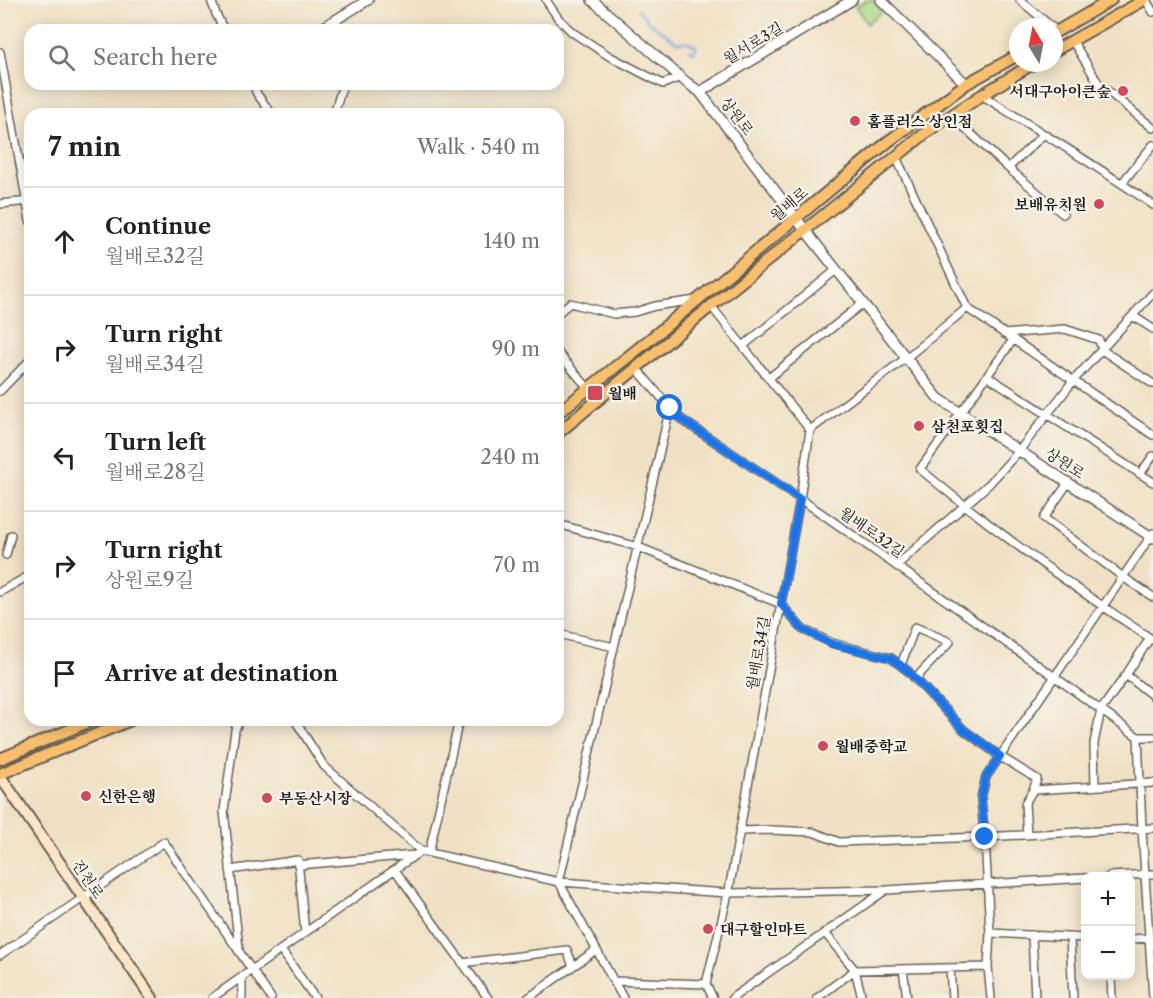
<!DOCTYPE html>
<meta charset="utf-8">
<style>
body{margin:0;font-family:"Libre Caslon Text","Noto Serif KR",serif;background:#f6f6f6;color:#222}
.controls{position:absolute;right:18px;bottom:18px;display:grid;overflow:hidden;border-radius:12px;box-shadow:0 3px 15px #0003}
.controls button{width:54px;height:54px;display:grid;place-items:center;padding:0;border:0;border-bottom:2px solid #e0e0e0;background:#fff;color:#222;font:30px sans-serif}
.compass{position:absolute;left:1009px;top:18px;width:54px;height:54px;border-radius:50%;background:#fff;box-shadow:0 3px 15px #0003;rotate:350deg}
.stop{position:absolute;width:18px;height:18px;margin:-14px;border:4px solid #1a73e8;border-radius:50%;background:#fff}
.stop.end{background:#1a73e8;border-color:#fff;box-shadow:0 2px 6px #0008}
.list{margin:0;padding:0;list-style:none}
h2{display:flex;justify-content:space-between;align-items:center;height:78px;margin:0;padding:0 24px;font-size:26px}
h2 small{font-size:20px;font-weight:400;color:#767676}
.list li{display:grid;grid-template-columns:39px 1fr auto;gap:18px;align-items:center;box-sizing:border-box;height:108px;padding:0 24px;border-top:2px solid #e0e0e0}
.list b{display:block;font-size:22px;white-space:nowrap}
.list p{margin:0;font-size:20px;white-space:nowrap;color:#767676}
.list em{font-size:20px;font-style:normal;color:#767676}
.icon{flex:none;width:33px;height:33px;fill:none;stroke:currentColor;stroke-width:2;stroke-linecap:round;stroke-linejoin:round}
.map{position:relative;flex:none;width:1153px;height:998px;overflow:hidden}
.search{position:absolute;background:#fff;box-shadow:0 3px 15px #0003;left:24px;top:24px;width:540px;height:66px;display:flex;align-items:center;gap:15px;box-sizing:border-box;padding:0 21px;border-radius:18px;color:#767676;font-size:22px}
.panel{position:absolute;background:#fff;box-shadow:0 3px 15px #0003;left:24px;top:108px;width:540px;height:618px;border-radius:18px}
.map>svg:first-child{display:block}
.park{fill:#abd682;stroke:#64794f;stroke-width:1.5}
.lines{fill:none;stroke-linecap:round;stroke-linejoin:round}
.stream{stroke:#73a7df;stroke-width:2}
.minor-casing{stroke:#666157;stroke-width:10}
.tertiary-casing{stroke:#666157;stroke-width:12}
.secondary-casing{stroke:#666157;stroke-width:14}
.primary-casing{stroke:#666157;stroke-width:14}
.minor{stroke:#fff;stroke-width:7}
.tertiary{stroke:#fff;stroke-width:9}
.secondary{stroke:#fde5c5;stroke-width:10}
.primary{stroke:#f9bf6d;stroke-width:10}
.route{stroke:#1a73e8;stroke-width:8}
.poi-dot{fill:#d1495b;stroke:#f7f3e8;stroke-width:2}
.labels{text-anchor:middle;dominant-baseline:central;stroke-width:5;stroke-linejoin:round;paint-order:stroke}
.street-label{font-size:15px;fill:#1c1c1c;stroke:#f7f3e8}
.poi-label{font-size:15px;font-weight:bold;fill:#1c1c1c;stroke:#f7f3e8;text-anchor:start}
</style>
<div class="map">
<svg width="1153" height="998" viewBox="0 0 1153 998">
<rect width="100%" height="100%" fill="#f7f3e8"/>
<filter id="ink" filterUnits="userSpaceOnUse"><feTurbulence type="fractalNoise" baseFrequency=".0167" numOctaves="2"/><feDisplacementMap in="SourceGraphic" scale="12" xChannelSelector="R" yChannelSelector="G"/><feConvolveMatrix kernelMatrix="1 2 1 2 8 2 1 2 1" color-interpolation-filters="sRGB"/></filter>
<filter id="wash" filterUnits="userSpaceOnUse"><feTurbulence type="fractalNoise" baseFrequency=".008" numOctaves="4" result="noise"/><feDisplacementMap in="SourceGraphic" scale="24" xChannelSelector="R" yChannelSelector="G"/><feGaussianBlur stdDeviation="1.35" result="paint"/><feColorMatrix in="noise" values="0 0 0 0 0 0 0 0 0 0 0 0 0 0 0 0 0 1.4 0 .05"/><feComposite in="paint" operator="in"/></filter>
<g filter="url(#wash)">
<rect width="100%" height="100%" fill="#f0e1c4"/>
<path class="park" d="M866,0h6l10,11 -15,13 -12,-18z"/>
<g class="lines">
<path class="stream" d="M638,9l10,12 29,21h11l8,4v3l-2,3 -6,-2"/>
</g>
</g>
<g filter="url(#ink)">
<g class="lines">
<defs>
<path id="minor" d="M211,0l5,14 8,16
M546,0l12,18 14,14 37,24 54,28 18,-7
M1020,0l32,27
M1146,0l7,12
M334,21l5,9
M1072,40l27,44 54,44
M0,52l30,169
M253,84l4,10 15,20
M982,95c57,37 116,71 171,110
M334,114l9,-30
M951,115l57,53 55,46
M896,157l71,151 186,127
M1008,168l35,-33
M1122,183l31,-38
M0,204l30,-3
M558,313l12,-10 44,11 21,-2 20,-6 41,-6
M1133,316l20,13
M1004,334l61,-5 34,11 3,10 51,34
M1013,340l-93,129c74,62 153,118 233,171
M743,346l93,-76
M558,353l30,35
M636,368l42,49 143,96 234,164 83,60h15
M987,376l166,106
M769,378l94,-75
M0,391l30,-31
M810,430l96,-72 61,-50
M1140,474l13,-18
M1068,483l-24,35 79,59 30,20
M558,524l80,23 143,57 21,25 30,14 59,15 17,13 56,59 37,27 36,22 -4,11
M6,555l5,-20
M896,566l93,-82 30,-33 54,-70 80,-88
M0,592l30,-17
M558,634l56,13
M901,665l14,-38 35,15 -35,37
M1126,675l27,21
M295,720l29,46 97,85 138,31 169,11 158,-3
M1138,737l4,92 11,169
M1095,786l-1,-43 7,-33 25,-35 24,-37
M740,831l31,-1 42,2 26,10 146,-5 168,-9
M1027,835l-2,-32 8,-13 120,-7
M429,853l30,-133
M298,865l117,-10
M230,870l68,-10 7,73
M395,870l93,128
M1109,876l44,-2
M825,933l30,37 7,28
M990,933l96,5
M1032,935l3,63
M1070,937l3,61
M1130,939l20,-1
M239,949l-15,-138 11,-81 4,-10
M281,950l34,48
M0,955l164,-113 107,156
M462,963l105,-13 6,16
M950,968l2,30
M903,969l4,29
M1111,976l1,22
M242,977v21
M614,981l92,3
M706,984l23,-94 71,-391 10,-69 -99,-124
M706,984l7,14
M212,998l209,-147
M528,998l68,-48
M623,998l-64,-116 111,-474
M732,998l154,-108 200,-12
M817,998l38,-28 133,-3
M991,998l-3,-31 2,-34 -4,-77 -5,-58 5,-21 167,-244"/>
<path id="tertiary" d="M592,0l94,82 14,10 105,138 133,168 215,140
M881,0l85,84
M319,30l49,-30
M700,92l152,-92"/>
<path id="secondary" d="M0,776l152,222"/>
<path id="primary" d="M1054,33l57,-33
M1054,51l90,-51
M558,413l96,-77 235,-195 77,-57 52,-29
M558,433l153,-127 217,-175 54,-36 52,-32
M0,759l93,-39
M0,774l131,-54"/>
</defs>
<use href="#minor" class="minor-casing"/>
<use href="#tertiary" class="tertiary-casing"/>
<use href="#secondary" class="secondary-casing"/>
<use href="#primary" class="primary-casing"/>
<use href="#minor" class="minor"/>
<use href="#tertiary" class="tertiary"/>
<use href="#secondary" class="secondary"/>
<use href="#primary" class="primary"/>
</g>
</g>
<g class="lines" filter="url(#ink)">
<path class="route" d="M670,408l8,9 122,82 -19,105 21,25 30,15 59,14 17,13 56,59 36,26 -14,21 -5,21 4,39"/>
</g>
<g class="poi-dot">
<circle cx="1123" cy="91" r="6"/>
<circle cx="855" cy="121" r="6"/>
<circle cx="1099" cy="204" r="6"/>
<rect x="587" y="385" width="16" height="16" rx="3"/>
<circle cx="919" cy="426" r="6"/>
<circle cx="823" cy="746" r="6"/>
<circle cx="86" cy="796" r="6"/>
<circle cx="267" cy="798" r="6"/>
<circle cx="708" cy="929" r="6"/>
</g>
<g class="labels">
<g class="street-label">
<text transform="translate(753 43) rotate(-31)">월서로3길</text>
<text transform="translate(737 116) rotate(53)">상원로</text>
<text transform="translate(789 204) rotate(-40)">월배로</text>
<text transform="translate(1065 463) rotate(33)">상원로</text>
<text transform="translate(872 532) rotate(35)">월배로32길</text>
<text transform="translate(758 653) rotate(-80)">월배로34길</text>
<text transform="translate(88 879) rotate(56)">진천로</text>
</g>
<g class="poi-label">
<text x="1111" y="91" text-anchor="end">서대구아이큰숲</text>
<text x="867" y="121">홈플러스 상인점</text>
<text x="1087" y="204" text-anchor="end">보배유치원</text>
<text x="608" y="393">월배</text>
<text x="931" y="426">삼천포횟집</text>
<text x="835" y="746">월배중학교</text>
<text x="98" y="796">신한은행</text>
<text x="279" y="798">부동산시장</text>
<text x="720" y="929">대구할인마트</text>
</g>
</g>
</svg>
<div class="controls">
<button>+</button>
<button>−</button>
</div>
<svg class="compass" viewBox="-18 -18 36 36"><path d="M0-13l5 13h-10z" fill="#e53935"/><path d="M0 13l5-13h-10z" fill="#767676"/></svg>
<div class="stop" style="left:670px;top:408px"></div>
<div class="stop end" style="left:985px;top:837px"></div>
<div class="search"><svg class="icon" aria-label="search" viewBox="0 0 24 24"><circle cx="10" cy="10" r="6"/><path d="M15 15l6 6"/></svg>Search here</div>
<section class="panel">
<h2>7 min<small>Walk · 540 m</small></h2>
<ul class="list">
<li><svg class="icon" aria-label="ahead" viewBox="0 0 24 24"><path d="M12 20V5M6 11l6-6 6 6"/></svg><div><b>Continue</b><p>월배로32길</p></div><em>140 m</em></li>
<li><svg class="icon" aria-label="right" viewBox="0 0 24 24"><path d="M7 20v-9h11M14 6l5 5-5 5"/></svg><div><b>Turn right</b><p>월배로34길</p></div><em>90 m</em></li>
<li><svg class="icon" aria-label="left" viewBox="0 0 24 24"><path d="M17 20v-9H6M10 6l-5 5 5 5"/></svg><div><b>Turn left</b><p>월배로28길</p></div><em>240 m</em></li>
<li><svg class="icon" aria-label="right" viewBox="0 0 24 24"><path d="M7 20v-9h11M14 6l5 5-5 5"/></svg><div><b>Turn right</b><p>상원로9길</p></div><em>70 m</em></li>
<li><svg class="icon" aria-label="arrive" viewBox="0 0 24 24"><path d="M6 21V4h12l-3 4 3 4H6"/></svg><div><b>Arrive at destination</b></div></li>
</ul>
</section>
</div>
